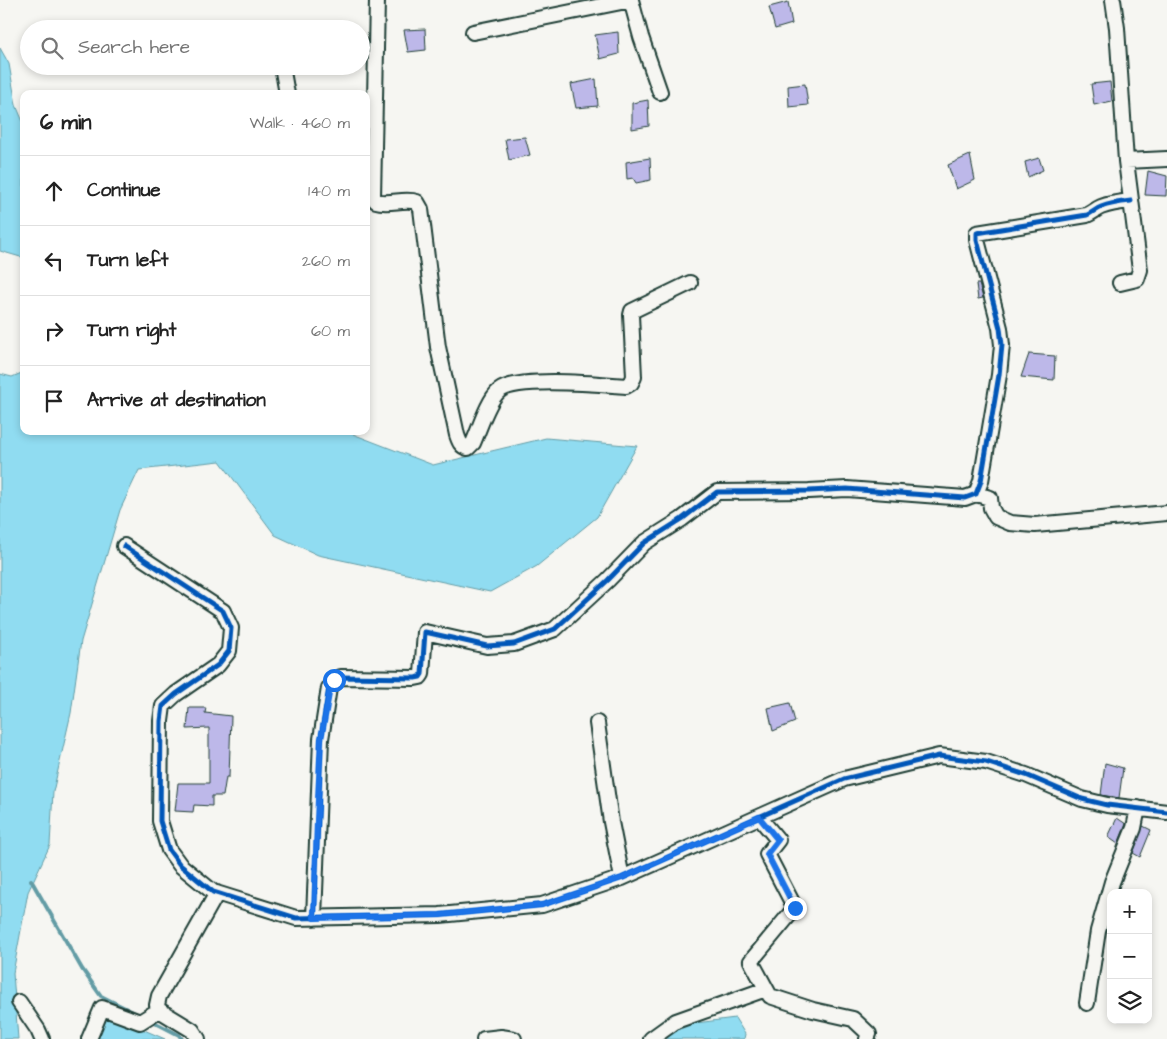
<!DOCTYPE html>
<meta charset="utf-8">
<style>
body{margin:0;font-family:"Architects Daughter",sans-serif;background:#f2f2f2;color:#222}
.controls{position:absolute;right:15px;bottom:15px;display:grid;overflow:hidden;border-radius:10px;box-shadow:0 2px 8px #0003}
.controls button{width:45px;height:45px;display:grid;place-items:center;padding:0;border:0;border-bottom:1px solid #e0e0e0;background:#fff;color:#222;font:25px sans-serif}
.stop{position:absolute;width:15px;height:15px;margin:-11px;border:4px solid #1a73e8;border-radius:50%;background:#fff}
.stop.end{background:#1a73e8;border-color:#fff;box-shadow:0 1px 5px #0008}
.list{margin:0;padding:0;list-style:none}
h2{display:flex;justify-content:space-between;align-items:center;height:65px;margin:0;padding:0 20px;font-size:21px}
h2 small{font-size:16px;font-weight:400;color:#767676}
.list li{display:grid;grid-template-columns:32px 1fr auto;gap:15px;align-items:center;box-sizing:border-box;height:70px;padding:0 20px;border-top:1px solid #e0e0e0}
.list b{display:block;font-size:19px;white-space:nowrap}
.list em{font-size:16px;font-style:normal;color:#767676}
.icon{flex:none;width:28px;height:28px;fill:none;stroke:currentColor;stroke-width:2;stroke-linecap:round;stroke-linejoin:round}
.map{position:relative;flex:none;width:1167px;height:1039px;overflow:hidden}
.search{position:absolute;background:#fff;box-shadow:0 2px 8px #0003;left:20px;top:20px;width:350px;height:55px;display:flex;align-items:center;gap:12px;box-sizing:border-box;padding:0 18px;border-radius:28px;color:#767676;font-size:19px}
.panel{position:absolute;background:#fff;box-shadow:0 2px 8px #0003;left:20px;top:90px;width:350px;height:345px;border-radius:10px}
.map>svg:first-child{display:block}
.water{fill:#90dcf1;stroke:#639ca5}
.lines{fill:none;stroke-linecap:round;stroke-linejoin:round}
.stream{stroke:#639ca5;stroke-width:4}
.building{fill:#bdb8e9;stroke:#1f3d34}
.minor-casing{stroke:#1f3d34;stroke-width:18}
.minor{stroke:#f6f6f2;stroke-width:14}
.cycleway-casing{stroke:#f6f6f2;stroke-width:8}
.cycleway{stroke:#0057b8;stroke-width:5}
.route{stroke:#1a73e8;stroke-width:6}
</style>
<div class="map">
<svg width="1167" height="1039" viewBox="0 0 1167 1039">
<rect width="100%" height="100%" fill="#f6f6f2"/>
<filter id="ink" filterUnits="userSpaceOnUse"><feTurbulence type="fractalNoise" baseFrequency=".02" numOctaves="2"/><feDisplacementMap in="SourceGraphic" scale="10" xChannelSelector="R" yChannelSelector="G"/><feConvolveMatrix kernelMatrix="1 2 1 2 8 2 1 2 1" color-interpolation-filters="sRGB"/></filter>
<g filter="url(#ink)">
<path class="water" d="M0,48l9,16 7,41 8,19v134l-24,-7z
M24,372v59h321l88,34 113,-27 91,8 -40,71 -60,49 -47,26 -172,-37 -43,-20 -55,-74 -81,9 -19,40 -39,131 -10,72 -18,79 -3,53 -22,47 -15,81 5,66h-18v-665l12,3z
M107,1014l58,25h-73z
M735,1018l10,16 -1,5h-88l17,-13z"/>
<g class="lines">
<path class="stream" d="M31,880l51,89 19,27 36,18
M150,1020l29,15 3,4"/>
</g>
<path class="building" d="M788,2l4,22 -17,5 -6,-22z
M425,29l1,21 -18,2 -4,-22z
M618,32l1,22 -19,5 -5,-24z
M596,79l2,27 -22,2 -5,-24z
M1110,82l2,19 -18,4 -3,-21z
M805,84l3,21 -19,2 -1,-21z
M648,100l1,26 -17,3v-26z
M525,137l5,18 -21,5 -4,-21z
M970,155l5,25 -19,9 -8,-24z
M650,158l1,22 -15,3 -3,-5 -6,1 -1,-17z
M1039,158l4,12 -15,7 -3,-15z
M1148,171l19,5 -1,20 -21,-1z
M976,284h3l4,14 -5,1z
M1029,354l26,2 -1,24 -33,-3z
M790,703l5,19 -22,9 -5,-23z
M189,708h17l-1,5 26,3 -2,61h-3l-3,19h-11v10l-18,-1 -1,7 -18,-1 3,-28h31v-55l-22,1z
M1105,763l18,5 -4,30 -18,-3z
M1117,818l9,6 -8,20 -10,-7z
M1143,826l8,4 -11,27 -7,-4z"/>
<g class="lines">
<defs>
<path id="minor" d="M377,0l-4,197 3,4c13,4 28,-3 41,1l4,7 17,138 19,88c2,6 4,12 11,13l5,-5c6,-13 15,-43 26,-52 18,-15 101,-7 127,-5l5,-3 3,-6 -3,-62 1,-4 58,-28
M631,0l10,37 19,55
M1113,0l4,28 9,133 14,109 -3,9 -17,4
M473,32l158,-32
M282,66l5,28
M1126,161l41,-2
M976,494l14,4 1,10 5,9 14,6 25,2 132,-12
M124,546l99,65 8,17 -2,23 -11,14 -42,29 -13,12 -2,15 -1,100 9,29 11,15 33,27 83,26 144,-3 102,-10 80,-27 222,-99 95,-23 47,6 40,13 56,24 25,6 60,7
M597,723l14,99 11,56
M759,817l19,23 -11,14 28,54 -44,53 19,35 43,14 40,9 16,15 -2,5
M314,918l7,-179 8,-51 5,-8 7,-3 74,1 5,-1 2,-3 3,-42 62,14 27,-2 41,-15 53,-49 36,-37 38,-24 35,-27 92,-1 38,-2 118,9 11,-4 5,-13 18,-106 3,-30 -2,-17 -23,-88v-7l110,-18c5,-2 9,-6 14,-8 10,-4 20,-5 30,-6
M19,1002l19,28 4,9
M1087,1003l11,-72 14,-49 22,-54 4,-20
M89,1039l13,-31 38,14 19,-12
M198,1039l-6,-9 -33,-20 -2,-5 2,-9 58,-103
M484,1039l17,-2 13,2
M651,1039l25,-18 90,-32"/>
</defs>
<use href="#minor" class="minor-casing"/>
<use href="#minor" class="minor"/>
<defs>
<path id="cycleway" d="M124,546l99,65 8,17 -2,23 -11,14 -42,29 -13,12 -2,15 -1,100 9,29 11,15 33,27 83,26 144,-3 102,-10 80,-27 222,-99 95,-23 47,6 40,13 56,24 25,6 60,7
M314,918l7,-179 8,-51 5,-8 7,-3 74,1 5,-1 2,-3 3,-42 62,14 27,-2 41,-15 53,-49 36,-37 38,-24 35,-27 92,-1 38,-2 118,9 11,-4 5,-13 18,-106 3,-30 -2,-17 -23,-88v-7l110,-18c5,-2 9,-6 14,-8 10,-4 20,-5 30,-6"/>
</defs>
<use href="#cycleway" class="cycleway-casing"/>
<use href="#cycleway" class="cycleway"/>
</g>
</g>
<g class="lines" filter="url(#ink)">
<path class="route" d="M334,680l-4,8 -9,51 -4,81 -3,98 126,-3 102,-10 80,-27 137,-61 19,23 -11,14 28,54"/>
</g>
</svg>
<div class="controls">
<button>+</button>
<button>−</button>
<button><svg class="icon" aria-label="layers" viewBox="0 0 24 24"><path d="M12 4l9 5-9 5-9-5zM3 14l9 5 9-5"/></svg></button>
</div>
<div class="stop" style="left:334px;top:680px"></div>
<div class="stop end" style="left:795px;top:908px"></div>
<div class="search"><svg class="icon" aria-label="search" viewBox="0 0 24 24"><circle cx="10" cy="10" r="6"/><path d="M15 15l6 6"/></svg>Search here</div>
<section class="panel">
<h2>6 min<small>Walk · 460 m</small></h2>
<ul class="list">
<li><svg class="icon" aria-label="ahead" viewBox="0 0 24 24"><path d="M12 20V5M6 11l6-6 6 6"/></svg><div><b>Continue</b></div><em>140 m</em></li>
<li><svg class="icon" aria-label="left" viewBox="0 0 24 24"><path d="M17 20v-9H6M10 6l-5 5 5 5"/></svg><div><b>Turn left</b></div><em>260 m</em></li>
<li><svg class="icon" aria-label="right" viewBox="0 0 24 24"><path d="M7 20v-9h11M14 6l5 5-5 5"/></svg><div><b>Turn right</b></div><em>60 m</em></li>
<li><svg class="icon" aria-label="arrive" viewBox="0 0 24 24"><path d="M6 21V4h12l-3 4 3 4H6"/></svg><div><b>Arrive at destination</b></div></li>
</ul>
</section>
</div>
